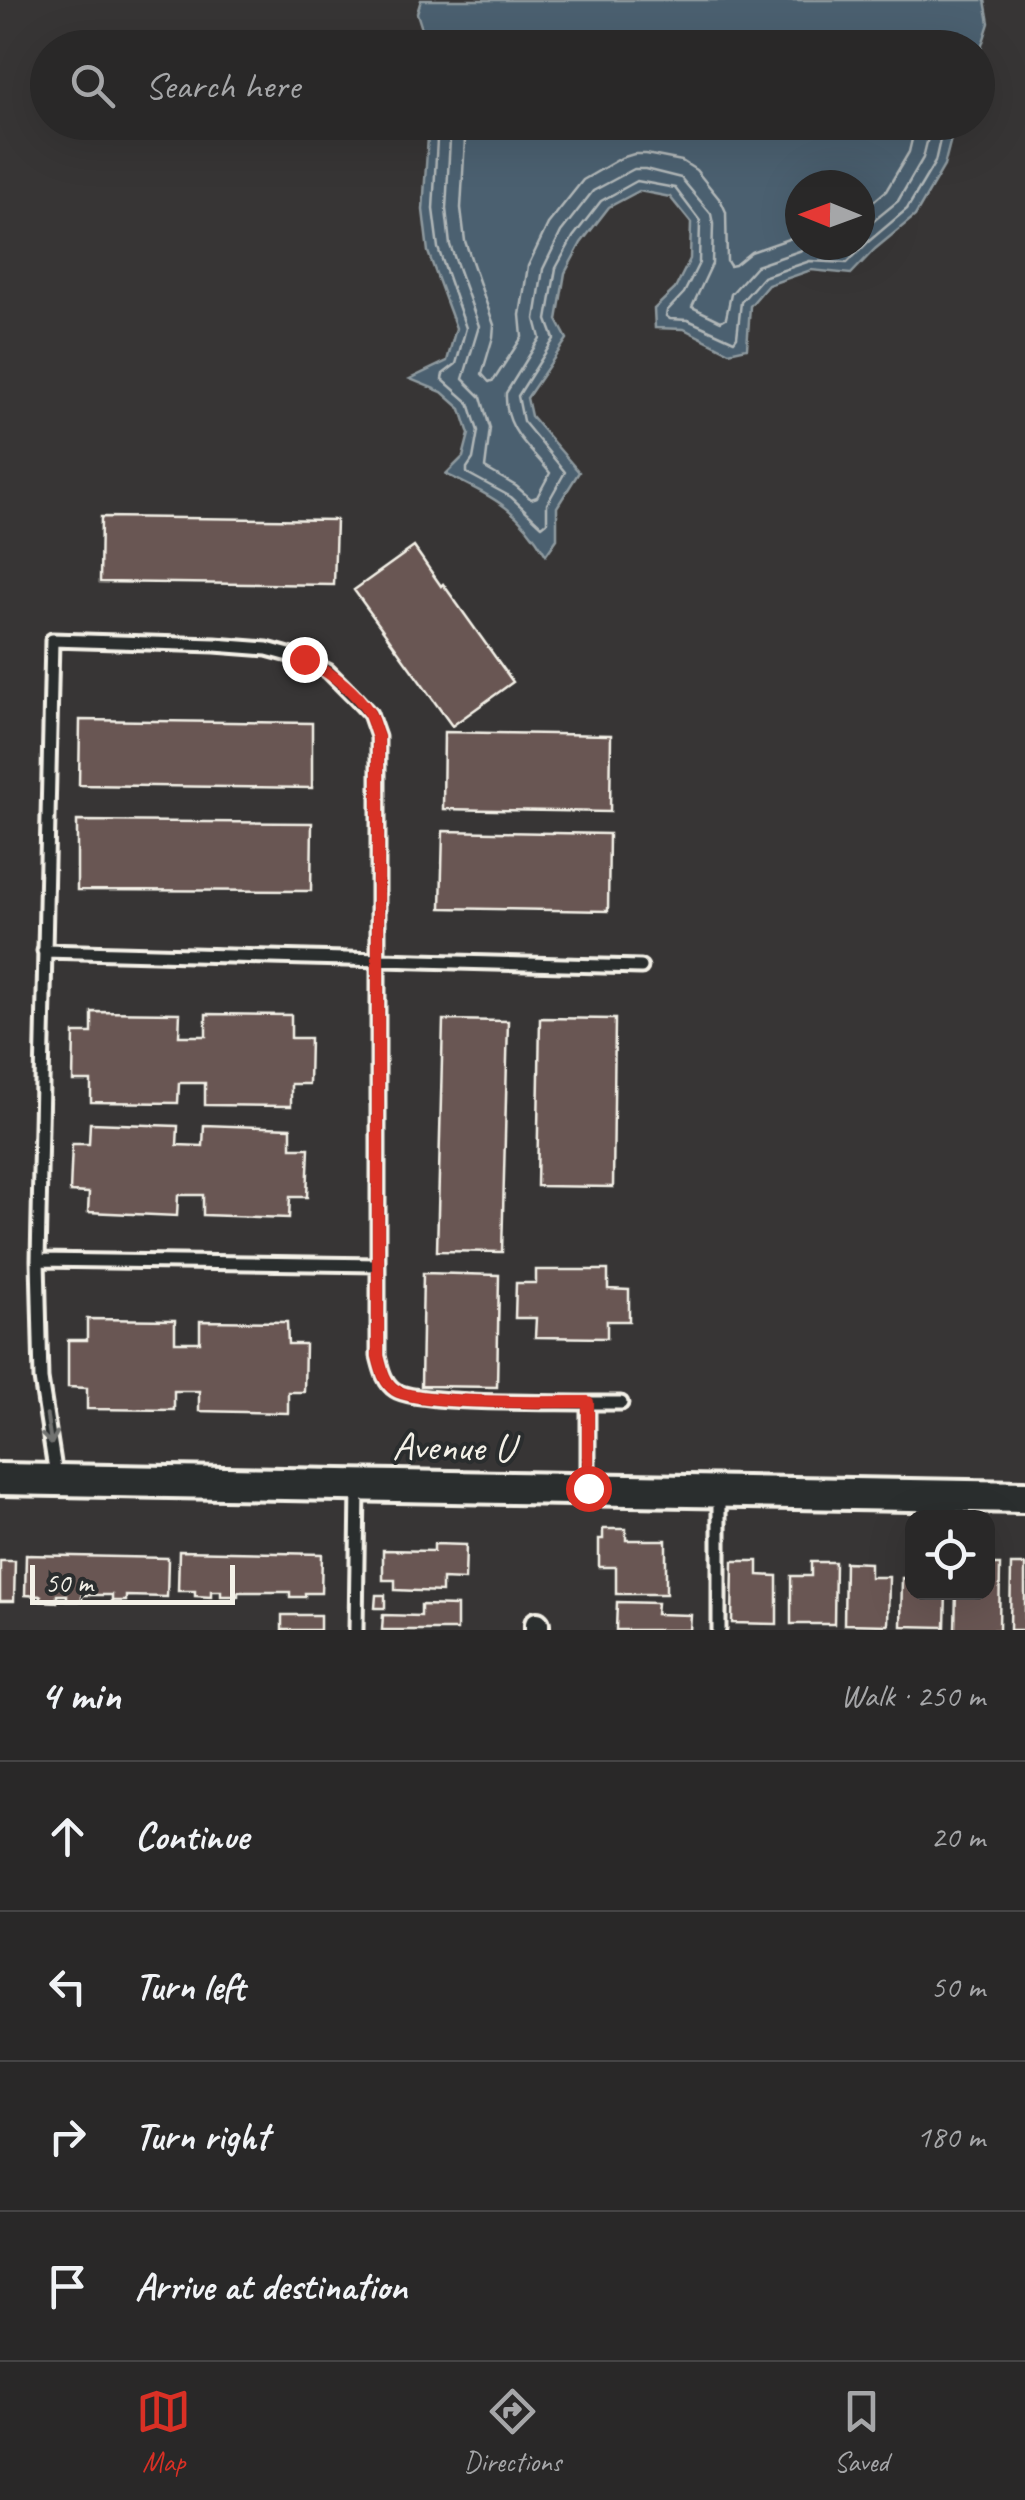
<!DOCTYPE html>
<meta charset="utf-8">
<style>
body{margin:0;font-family:Caveat,sans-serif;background:#353434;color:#f1f3f6}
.controls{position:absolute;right:30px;bottom:30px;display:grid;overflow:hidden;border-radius:20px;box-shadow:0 10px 40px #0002}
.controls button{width:90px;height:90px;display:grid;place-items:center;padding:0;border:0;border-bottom:2px solid #454445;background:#292828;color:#f1f3f6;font:50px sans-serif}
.compass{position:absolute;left:785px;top:170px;width:90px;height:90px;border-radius:50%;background:#292828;box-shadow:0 10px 40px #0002;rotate:271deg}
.scale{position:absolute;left:30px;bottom:25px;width:205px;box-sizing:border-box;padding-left:10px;border:5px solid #f4f1e8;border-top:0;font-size:28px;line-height:35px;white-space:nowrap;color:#f4f1e8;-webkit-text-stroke:8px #2a2d2e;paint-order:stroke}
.stop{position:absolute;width:30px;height:30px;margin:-22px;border:8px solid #d93025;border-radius:50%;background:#fff}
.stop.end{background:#d93025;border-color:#fff;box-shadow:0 2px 10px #0008}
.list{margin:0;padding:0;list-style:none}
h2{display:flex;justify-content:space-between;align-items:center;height:130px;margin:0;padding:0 40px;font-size:42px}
h2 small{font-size:32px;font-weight:400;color:#a5a6a8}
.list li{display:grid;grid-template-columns:65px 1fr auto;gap:30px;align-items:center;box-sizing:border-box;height:150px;padding:0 40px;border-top:2px solid #454445}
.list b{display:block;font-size:38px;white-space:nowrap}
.list em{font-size:32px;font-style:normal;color:#a5a6a8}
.icon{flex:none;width:55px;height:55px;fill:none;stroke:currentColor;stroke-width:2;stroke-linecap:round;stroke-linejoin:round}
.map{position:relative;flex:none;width:1025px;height:1630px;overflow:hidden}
.search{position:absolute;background:#292828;box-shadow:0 10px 40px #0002;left:30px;right:30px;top:30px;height:110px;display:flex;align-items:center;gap:25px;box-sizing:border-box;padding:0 35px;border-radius:55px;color:#a5a6a8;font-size:38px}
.sheet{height:730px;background:#292828}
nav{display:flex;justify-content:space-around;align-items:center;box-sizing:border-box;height:140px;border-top:2px solid #454445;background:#292828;font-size:28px;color:#a5a6a8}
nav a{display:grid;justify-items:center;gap:5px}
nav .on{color:#d93025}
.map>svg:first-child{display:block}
.water{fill:#4c606f;stroke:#8f9a9f;stroke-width:2.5;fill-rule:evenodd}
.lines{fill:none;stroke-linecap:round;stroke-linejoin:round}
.shore{stroke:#b1b7b8;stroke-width:2.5}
.building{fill:#695753;stroke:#f4f1e8;stroke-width:2.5}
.lane-casing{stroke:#f4f1e8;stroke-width:19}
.street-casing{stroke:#f4f1e8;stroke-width:30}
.secondary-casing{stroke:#f4f1e8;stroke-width:38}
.lane{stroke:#2a2d2e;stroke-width:11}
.street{stroke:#2a2d2e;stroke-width:22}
.secondary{stroke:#2a2d2e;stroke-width:30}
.oneway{stroke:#71726f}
.route{stroke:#d93025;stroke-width:12}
.labels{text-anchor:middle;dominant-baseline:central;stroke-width:8;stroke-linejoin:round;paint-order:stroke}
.street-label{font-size:40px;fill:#f4f1e8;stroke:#2a2d2e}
</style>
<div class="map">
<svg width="1025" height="1630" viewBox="0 0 1025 1630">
<rect width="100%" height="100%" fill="#373535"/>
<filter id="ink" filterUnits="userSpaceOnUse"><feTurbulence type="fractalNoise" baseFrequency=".01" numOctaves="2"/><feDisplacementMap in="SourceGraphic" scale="20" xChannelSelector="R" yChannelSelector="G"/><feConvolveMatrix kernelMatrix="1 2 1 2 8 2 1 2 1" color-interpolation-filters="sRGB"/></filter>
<g filter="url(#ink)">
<path class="water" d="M421,0h564l4,23 -11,35v-10h-550l-11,-35z
M429,122h526v1l-11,43 -29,50 -40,33 -24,25 -40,-4 -43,15 -18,21 -3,42 -18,4 -45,-23 -29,-1 -1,-19 21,-20 15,-30 1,-36 -21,-26 -31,-6 -30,16 -28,36 -16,30 -8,47 10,19 -40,59 4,18 48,56 -22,35v32l-11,16c-28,-47 -52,-57 -100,-81l17,-17 6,-23 -8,-25 -19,-17 -32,-13 37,-18 9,-33 -28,-76 -5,-42zM800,185h60v60h-60z"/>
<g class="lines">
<path class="shore" d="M438,122l-5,87 5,39 28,80 -10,36 -13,10 -1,5 27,24 9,28 -5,28 -6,9v5l44,24 31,29 5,-4v-18l18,-32 -42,-51 -5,-25 36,-57 -7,-19 9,-52 17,-31 28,-36 36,-20 38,7 25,33 -1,42 -15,30 -17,18 -1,5 4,3 18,1 46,21 3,-4 4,-35 22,-25 47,-16 37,2 21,-21 39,-33 28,-47 9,-40
M451,122l-5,87 4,36 29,81 -16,53 18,18 9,31 -5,40 31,18 15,13 6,-2 13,-24c-20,-26 -46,-43 -44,-80l34,-55 -5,-19 8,-50 18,-37 32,-41 41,-22h11l36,9 30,36 2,10 -1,40 -20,43 29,14 5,-3 5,-24 25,-28 52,-18 33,2 7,-5
M466,122l-5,86 4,33 29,84 -1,12 -11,37 7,8 5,-2 28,-43 -2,-22 8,-49 20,-42 35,-44 38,-22 13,-4h12l36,7 14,9 25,31 5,11 1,49 3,5 5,-1 16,-13 49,-17
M860,213l26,-22 23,-39 7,-30
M860,232l38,-31 25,-43 9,-36"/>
</g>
<path class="building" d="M101,517l235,3 -2,65 -234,-3z
M414,547l27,39 2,-2 70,98 -61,44 -98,-136z
M80,720l232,3v65l-233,-3z
M444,732l167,3 -1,77 -167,-3z
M77,821l235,2 -1,68 -234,-1z
M443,831l166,3 -1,77 -167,-3z
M92,1012l88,1 -1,23h27v-22l85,1v23h19l-1,46h-18v22l-86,-1v-22h-26l-1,20 -87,-1v-21h-18l1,-48h18z
M540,1018l75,1 -2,168 -76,-1z
M443,1020l65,1 -6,231 -65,-1z
M90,1123l88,3 -1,19 26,1 1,-21 87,3v20h18l-2,49h-17l-1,21 -86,-3v-20h-25l-1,21 -89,-4 1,-19 -19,-1 2,-48h17z
M536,1270h72v19l21,1v31h-22v17l-72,-1 1,-19h-21l1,-35h20z
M423,1273l76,2 -2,112 -76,-1z
M87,1319l88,1v22h25v-21l87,1 1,22h17l-1,48h-16v21l-89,-2v-20h-25v19l-87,-1v-21l-19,-1v-47h19z
M603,1529h23v11h40v54h-50v-27h-17v-28h4z
M434,1544l32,1 -1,35 -23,-1v13l-47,-2v-10h-12v-30l51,1z
M179,1551l143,3 -1,39h-16v4h-15v-5h-52v4h-17v-5h-10v6l-16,-1v-5h-17z
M26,1555l142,3 -1,39 -41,-1v5h-14v-6h-30v6h-15v-6h-10v7l-16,-1v-5l-16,-1z
M0,1561h15l-1,40h-14z
M733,1561h25v14l19,1v48l-45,-1z
M811,1562h24l-1,62h-43v-48h20z
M845,1562l25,1v14h19l-1,48 -44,-1z
M988,1565h12l-1,65h-44l1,-38h32z
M1011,1565h14v65h-15z
M902,1578h10v14h34l-1,35 -44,-1z
M376,1595h9v13h-10z
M617,1602l40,1 -1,11 35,1 -1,15h-74z
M421,1605l36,1v24h-75l1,-15 38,1z
M282,1615h38v15h-38z"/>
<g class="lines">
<defs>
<path id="lane" d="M44,951l597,16
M38,1260l340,5
M588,1403h33
M56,1476l-15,-97 -3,-119 14,-620 163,5 52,4 37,10 24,12 24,24 18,19 8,23v619c3,12 6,27 17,34 21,15 160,12 193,13v85
M356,1630l2,-141
M719,1630v-135"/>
<path id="street" d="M537,1630v-6"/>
<path id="secondary" d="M0,1479l1025,18"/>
</defs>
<use href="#lane" class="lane-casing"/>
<use href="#street" class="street-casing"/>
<use href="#secondary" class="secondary-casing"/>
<use href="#lane" class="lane"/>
<use href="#street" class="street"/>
<use href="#secondary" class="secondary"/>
</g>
<defs><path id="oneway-shaft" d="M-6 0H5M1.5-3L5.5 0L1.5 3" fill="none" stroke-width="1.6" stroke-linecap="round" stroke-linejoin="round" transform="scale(2.5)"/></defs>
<use class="oneway" href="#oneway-shaft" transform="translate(49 1430) rotate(81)"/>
</g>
<g class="lines" filter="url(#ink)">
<path class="route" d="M304,659c24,12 50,30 65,54 4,7 6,17 9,24v619c3,12 6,27 17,34 21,15 160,12 193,12v86"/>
</g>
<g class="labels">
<g class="street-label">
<text transform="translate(453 1447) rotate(1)">Avenue U</text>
</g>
</g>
</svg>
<div class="controls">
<button><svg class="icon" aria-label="locate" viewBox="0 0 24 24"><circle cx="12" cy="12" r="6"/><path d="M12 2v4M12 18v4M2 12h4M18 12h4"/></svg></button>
</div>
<svg class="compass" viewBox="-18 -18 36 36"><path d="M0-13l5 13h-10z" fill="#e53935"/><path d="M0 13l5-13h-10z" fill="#a5a6a8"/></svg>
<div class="scale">50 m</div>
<div class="stop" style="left:588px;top:1488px"></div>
<div class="stop end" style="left:304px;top:659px"></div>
<div class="search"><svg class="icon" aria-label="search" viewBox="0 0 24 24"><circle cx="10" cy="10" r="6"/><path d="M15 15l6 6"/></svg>Search here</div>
</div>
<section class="sheet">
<h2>4 min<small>Walk · 250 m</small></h2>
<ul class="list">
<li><svg class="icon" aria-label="ahead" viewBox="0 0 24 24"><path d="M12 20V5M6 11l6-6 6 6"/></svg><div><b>Continue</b></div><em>20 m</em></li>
<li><svg class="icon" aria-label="left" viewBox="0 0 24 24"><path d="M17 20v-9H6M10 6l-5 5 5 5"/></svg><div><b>Turn left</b></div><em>50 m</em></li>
<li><svg class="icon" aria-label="right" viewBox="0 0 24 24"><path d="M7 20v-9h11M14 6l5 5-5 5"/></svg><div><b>Turn right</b></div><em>180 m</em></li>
<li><svg class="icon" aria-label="arrive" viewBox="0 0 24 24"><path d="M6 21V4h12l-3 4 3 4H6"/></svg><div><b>Arrive at destination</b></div></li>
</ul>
</section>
<nav>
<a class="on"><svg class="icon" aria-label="map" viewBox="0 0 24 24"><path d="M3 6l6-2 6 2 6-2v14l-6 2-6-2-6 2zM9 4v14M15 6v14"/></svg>Map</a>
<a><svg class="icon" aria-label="directions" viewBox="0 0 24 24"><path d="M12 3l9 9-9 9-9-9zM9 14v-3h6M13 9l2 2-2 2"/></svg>Directions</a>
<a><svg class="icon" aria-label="saved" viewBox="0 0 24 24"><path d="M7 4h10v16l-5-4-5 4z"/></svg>Saved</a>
</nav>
